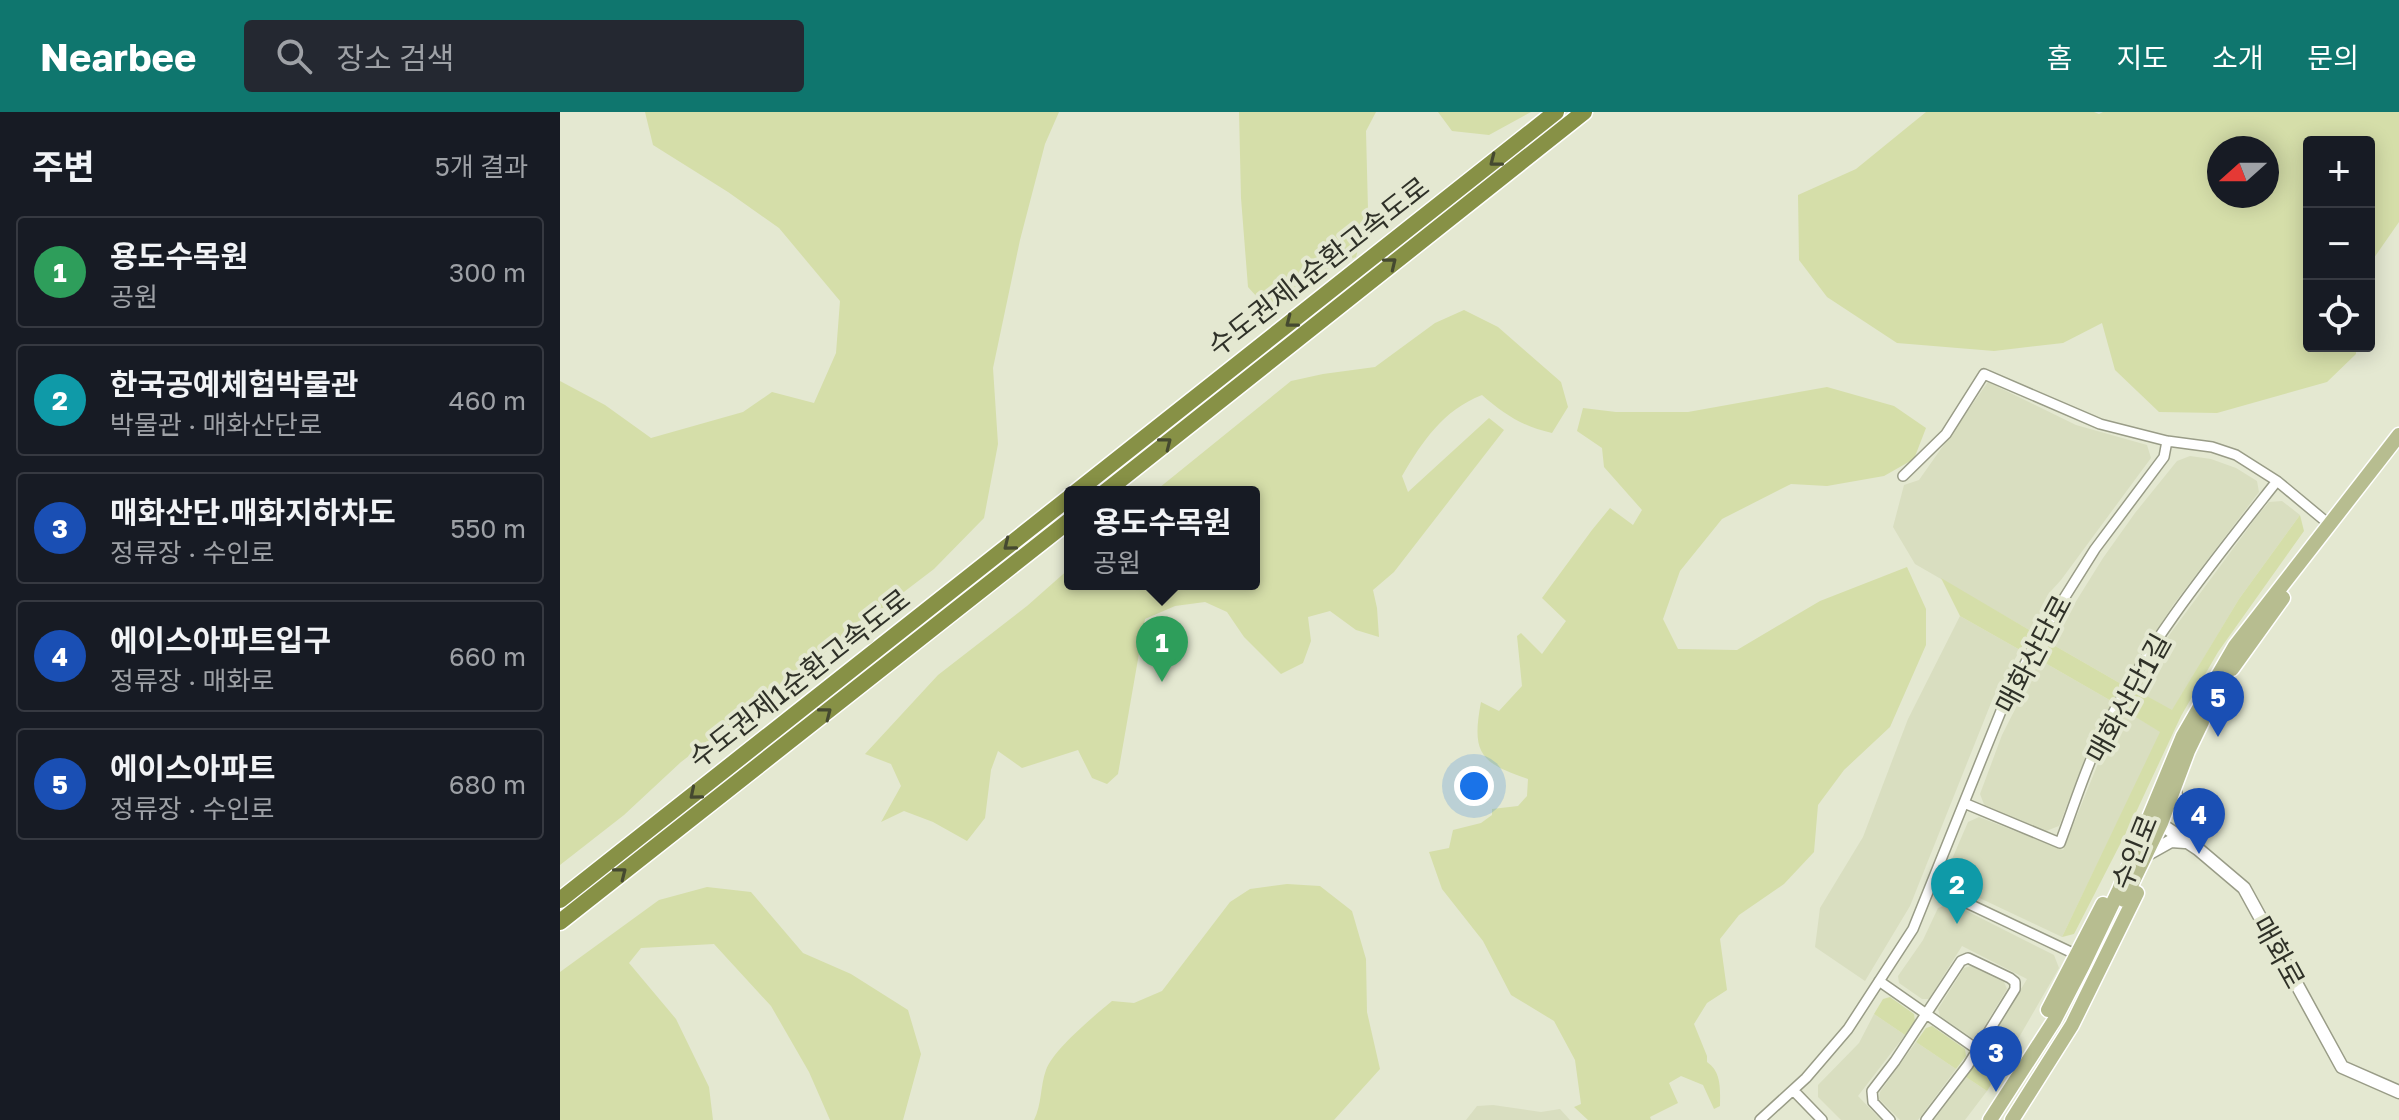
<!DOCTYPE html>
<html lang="ko">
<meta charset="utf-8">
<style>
body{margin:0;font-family:"Golos Text","Noto Sans KR",sans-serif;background:#242831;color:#f1f3f6}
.controls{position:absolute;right:24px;top:24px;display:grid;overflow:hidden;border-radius:8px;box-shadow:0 4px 20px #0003}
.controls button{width:72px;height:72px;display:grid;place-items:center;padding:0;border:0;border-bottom:2px solid #363941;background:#171b24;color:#f1f3f6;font:40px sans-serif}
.compass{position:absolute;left:1647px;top:24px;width:72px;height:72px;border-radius:50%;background:#171b24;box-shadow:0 4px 20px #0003;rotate:249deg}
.you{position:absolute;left:914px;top:674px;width:28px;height:28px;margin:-20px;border:6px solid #fff;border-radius:50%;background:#1a73e8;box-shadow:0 0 0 12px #1a73e833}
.badge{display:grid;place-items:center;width:52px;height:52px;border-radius:50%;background:#0f766e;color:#fff;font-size:26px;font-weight:700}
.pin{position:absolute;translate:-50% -66px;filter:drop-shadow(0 2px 4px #0008)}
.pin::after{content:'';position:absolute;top:42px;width:28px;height:24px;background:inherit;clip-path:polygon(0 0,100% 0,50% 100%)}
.popup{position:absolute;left:504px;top:374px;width:196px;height:104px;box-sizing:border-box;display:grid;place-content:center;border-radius:8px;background:#171b24;filter:drop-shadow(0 2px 6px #0005);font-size:26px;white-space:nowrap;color:#9ea1a6}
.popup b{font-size:30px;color:#f1f3f6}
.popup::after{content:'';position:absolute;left:50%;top:100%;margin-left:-16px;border:16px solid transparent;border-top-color:#171b24}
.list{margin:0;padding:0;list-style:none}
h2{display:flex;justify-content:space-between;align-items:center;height:104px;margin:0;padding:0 32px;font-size:34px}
h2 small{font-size:26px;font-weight:400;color:#9ea1a6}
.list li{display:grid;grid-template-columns:52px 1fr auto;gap:24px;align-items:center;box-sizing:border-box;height:112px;margin:0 16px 16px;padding:0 16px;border:2px solid #363941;border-radius:8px}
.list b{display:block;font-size:30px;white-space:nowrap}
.list p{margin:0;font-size:26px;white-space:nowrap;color:#9ea1a6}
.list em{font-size:26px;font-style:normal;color:#9ea1a6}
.icon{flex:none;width:44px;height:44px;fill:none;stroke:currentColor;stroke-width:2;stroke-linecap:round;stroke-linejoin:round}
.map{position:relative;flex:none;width:1839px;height:1008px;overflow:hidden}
header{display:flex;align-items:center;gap:48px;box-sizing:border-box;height:112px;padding:0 40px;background:#0f766e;color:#fff}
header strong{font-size:38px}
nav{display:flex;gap:44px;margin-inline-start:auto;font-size:28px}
.search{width:560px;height:72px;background:#242831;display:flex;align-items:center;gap:20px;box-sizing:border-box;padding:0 28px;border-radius:8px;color:#9ea1a6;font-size:30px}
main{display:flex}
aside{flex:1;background:#171b24}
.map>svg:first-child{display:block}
.built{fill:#d9dec0}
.green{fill:#d5dea9;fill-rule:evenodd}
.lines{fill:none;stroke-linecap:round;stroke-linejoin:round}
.street-casing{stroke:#999c87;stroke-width:12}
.secondary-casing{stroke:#999c87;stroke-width:15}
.primary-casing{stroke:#fff;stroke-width:17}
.highway-casing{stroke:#fff;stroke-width:19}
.street{stroke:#fff;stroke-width:9}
.secondary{stroke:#fff;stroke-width:12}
.primary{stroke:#b7bd90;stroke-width:14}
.highway{stroke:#879146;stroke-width:16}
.oneway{stroke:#454930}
.labels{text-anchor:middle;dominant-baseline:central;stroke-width:8;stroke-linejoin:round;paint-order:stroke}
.street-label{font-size:28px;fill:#2f3128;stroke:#e4e8d1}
</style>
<header>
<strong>Nearbee</strong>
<div class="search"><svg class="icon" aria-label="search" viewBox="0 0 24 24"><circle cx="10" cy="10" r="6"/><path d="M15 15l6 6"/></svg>장소 검색</div>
<nav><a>홈</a><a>지도</a><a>소개</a><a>문의</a></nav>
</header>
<main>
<aside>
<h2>주변<small>5개 결과</small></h2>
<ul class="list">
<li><span class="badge" style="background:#2e9e5b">1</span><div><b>용도수목원</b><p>공원</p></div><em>300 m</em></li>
<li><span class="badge" style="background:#0f9aa8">2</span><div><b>한국공예체험박물관</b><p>박물관 · 매화산단로</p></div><em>460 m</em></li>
<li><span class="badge" style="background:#1a4fb4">3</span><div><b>매화산단.매화지하차도</b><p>정류장 · 수인로</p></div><em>550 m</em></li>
<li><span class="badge" style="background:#1a4fb4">4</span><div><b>에이스아파트입구</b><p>정류장 · 매화로</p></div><em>660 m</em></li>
<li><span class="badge" style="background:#1a4fb4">5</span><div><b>에이스아파트</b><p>정류장 · 수인로</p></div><em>680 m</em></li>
</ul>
</aside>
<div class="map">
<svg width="1839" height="1008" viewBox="0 0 1839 1008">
<rect width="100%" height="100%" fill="#e4e8d1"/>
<path class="built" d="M1428,270l88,43 71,20 4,13 -90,122 -10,11 -20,40 -116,-67 -22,-37 11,-42 15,-5z
M1630,344l21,3 25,9 21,13 2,11 -86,113 -50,80 -73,-42 53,-85 32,-45 42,-52z
M1722,389l18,14 -61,84 -67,112 -36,-21 31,-52 88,-119 14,-17z
M1400,504l60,34 -27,48 -83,208 -45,75 -50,-34 5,-39 43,-71 45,-118z
M1480,548l73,42 -21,39 -33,85 -13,5 -61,-24 -5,-13 22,-59z
M1564,598l37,22 -99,205 -110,-52 -6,-12 22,-51 11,-5 84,33 43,-106z
M1391,791l103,52 5,13 -60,104 -20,-13 48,-80 -65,-33 -33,53h-7l-23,-16 -1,-7 25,-36 15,-32z
M1411,854l33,16 3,7 -29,48 -6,1 -32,-22 -2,-7 26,-41z
M1314,902l31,21 -47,61 23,24h-40l-23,-23v-12l41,-42z
M1356,930l40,27 -38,51h-18l-21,-21 1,-7z
M1406,965l21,14 -22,29h-31z
M933,993l48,7 19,-3 10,11h-104l11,-14z"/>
<path class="green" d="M85,0h414l-14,32 -25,96 -27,128 5,76 -14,74 -50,51 -253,193 -57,53 -64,50v-484l45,24 46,33 92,-26 29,-20 42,11 22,-50 4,-52 -61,-73 -51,-36 -75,-47z
M679,0h137l-10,19 2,79 -12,47 -44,18 -45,33 -19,-21 -7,-89z
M878,0h93l-42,23 -37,-4z
M1366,0h168l5,2 4,-2h296v110l-30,43v-123h-60v204h47v8l-29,28 -110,31 -58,-1 -44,-42 -13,-47 -39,20 -69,8 -97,-8 -70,-46 -28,-37 -1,-65 58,-26zM1659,36h48v48h-48z
M904,198l34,17 63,55 7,25 -16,26c-29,-6 -48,-19 -70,-38 -39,15 -60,47 -80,81l6,16 81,-74 15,12 -110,142 -21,18 4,18 2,29 -23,-7 -26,-19 -22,6 3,24 -8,22 -22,11 -37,-37 -17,-25 -22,-10 -30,4 -30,13 -27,155 -11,10 -15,-6 -14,-28 -56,18 -24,-17 -7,19 -6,48 -18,23 -34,-19 -29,-11 -23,11 20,-36 -10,-22 -26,-10 73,-79 89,-69 43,-38v16h184v-92h-100l137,-111 32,-7 52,-7 60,-44z
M1267,275l67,19 32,22 -12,31 -30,17 -57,10 -36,-2 -69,35 -42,52 -17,48 15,30 59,1 83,-49 87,-34 19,42v36l-36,82 -46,43 -26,35 -4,47 -30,32 -45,31 -19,24 7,51 -20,13 -13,21 13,32v6c15,10 13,28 13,44l-6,3 -11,-24 -22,-9 -12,7 9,20 -28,14 1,3h-63l-14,-13 7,-3 -6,-44 -21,-39 -43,-26 -28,-54 -41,-52 -13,-37 20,-4 4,-18 28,-7 11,-8v-6l26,-3 9,-10 1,-17c-47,-16 -57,-25 -47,-77l18,9 23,-25 -5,-50 4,-3 21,21 24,-33 -24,-23 50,-68 18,-22 23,17 9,-15 -38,-43 -2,-19 -25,-17 6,-23 33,4h72z
M1740,403l4,16 -86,121 -37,64 -50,107 -57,111 -12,3 98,-205 -36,-22 12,-20 36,20 67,-111z
M1381,466l90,53 -11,19 -60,-34z
M1490,531l73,42 -10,17 -73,-42z
M727,772l33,2 32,25 14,48 1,53 13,57 -46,51h-300c8,-16 6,-33 12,-50 7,-20 49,-55 66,-69l22,2 28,-12 68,-89 20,-13z
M147,775l44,5 52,61 48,21 57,36 13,44 -18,66h-73l-21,-48 -38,-66 -57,-62 -73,4 -12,15 47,56 33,68 4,33h-153v-148l99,-72z
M1330,885l24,17 1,7 -10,14 -31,-21 9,-15z
M1372,914l33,23 1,7 -10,13 -40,-27 10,-14z
M1419,947l20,13 -12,19 -21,-14z"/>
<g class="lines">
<defs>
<path id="street" d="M1343,364l43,-42 38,-60 116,50 67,17 45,6 24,8 41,26 53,44
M1404,691l96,40c13,-34 24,-71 40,-104 44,-93 113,-177 177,-258
M1371,774l146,69
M1319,869l99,69
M1233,978l29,30
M1200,1008l46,-42 42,-49 65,-100 88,-218 33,-65 61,-97 69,-92 3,-16
M1330,1008l-17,-18 -1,-11 23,-30 66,-100 7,-3 42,20 5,4v7l-47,76 -42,55"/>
<path id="secondary" d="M1614,676l15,54
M1593,707l45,30 46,39 98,179 57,25
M1586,743l25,-14 14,1"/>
<path id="primary" d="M1672,557l51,-71
M1564,788l37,-77 27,-72 14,-29
M1488,898l55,-106
M1430,1008l64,-99 29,-56 36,-75 64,-154 52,-90 164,-211
M1452,1008l60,-95 65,-132"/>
<path id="highway" d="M516,380l480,-380
M545,380l479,-380
M0,788l510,-403
M0,810l510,-402"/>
</defs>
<use href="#street" class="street-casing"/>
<use href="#secondary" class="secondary-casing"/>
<use href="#primary" class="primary-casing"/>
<use href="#highway" class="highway-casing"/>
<use href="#street" class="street"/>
<use href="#secondary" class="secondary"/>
<use href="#primary" class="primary"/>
<use href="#highway" class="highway"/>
</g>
<defs><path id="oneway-chevron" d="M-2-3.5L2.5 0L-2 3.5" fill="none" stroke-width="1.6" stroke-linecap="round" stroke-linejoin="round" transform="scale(2)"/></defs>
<g class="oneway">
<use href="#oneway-chevron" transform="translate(935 49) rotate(142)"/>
<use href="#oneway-chevron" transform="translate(831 151) rotate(-39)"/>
<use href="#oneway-chevron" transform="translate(731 210) rotate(142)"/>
<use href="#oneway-chevron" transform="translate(606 331) rotate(-38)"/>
<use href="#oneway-chevron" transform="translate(449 433) rotate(141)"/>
<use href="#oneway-chevron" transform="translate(266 601) rotate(-38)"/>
<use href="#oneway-chevron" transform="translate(135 682) rotate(140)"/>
<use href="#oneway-chevron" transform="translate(61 761) rotate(-38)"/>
</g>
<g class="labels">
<g class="street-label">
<text transform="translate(758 154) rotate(-38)">수도권제1순환고속도로</text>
<text transform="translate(1473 542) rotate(-62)">매화산단로</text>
<text transform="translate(239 566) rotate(-38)">수도권제1순환고속도로</text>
<text transform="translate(1568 586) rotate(-61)">매화산단1길</text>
<text transform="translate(1574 740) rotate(-68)">수인로</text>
<text transform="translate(1719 840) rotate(61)">매화로</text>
</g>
</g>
</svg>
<div class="controls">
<button>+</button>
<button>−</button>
<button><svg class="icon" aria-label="locate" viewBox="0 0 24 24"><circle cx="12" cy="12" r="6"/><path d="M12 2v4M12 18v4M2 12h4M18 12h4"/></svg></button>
</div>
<svg class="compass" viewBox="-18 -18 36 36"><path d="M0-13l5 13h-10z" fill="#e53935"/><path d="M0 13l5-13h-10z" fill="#9ea1a6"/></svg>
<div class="you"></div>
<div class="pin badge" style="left:602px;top:570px;background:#2e9e5b">1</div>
<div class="popup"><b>용도수목원</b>공원</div>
<div class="pin badge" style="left:1397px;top:812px;background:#0f9aa8">2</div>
<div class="pin badge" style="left:1436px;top:980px;background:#1a4fb4">3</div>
<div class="pin badge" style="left:1639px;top:742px;background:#1a4fb4">4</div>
<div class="pin badge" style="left:1658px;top:625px;background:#1a4fb4">5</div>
</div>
</main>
